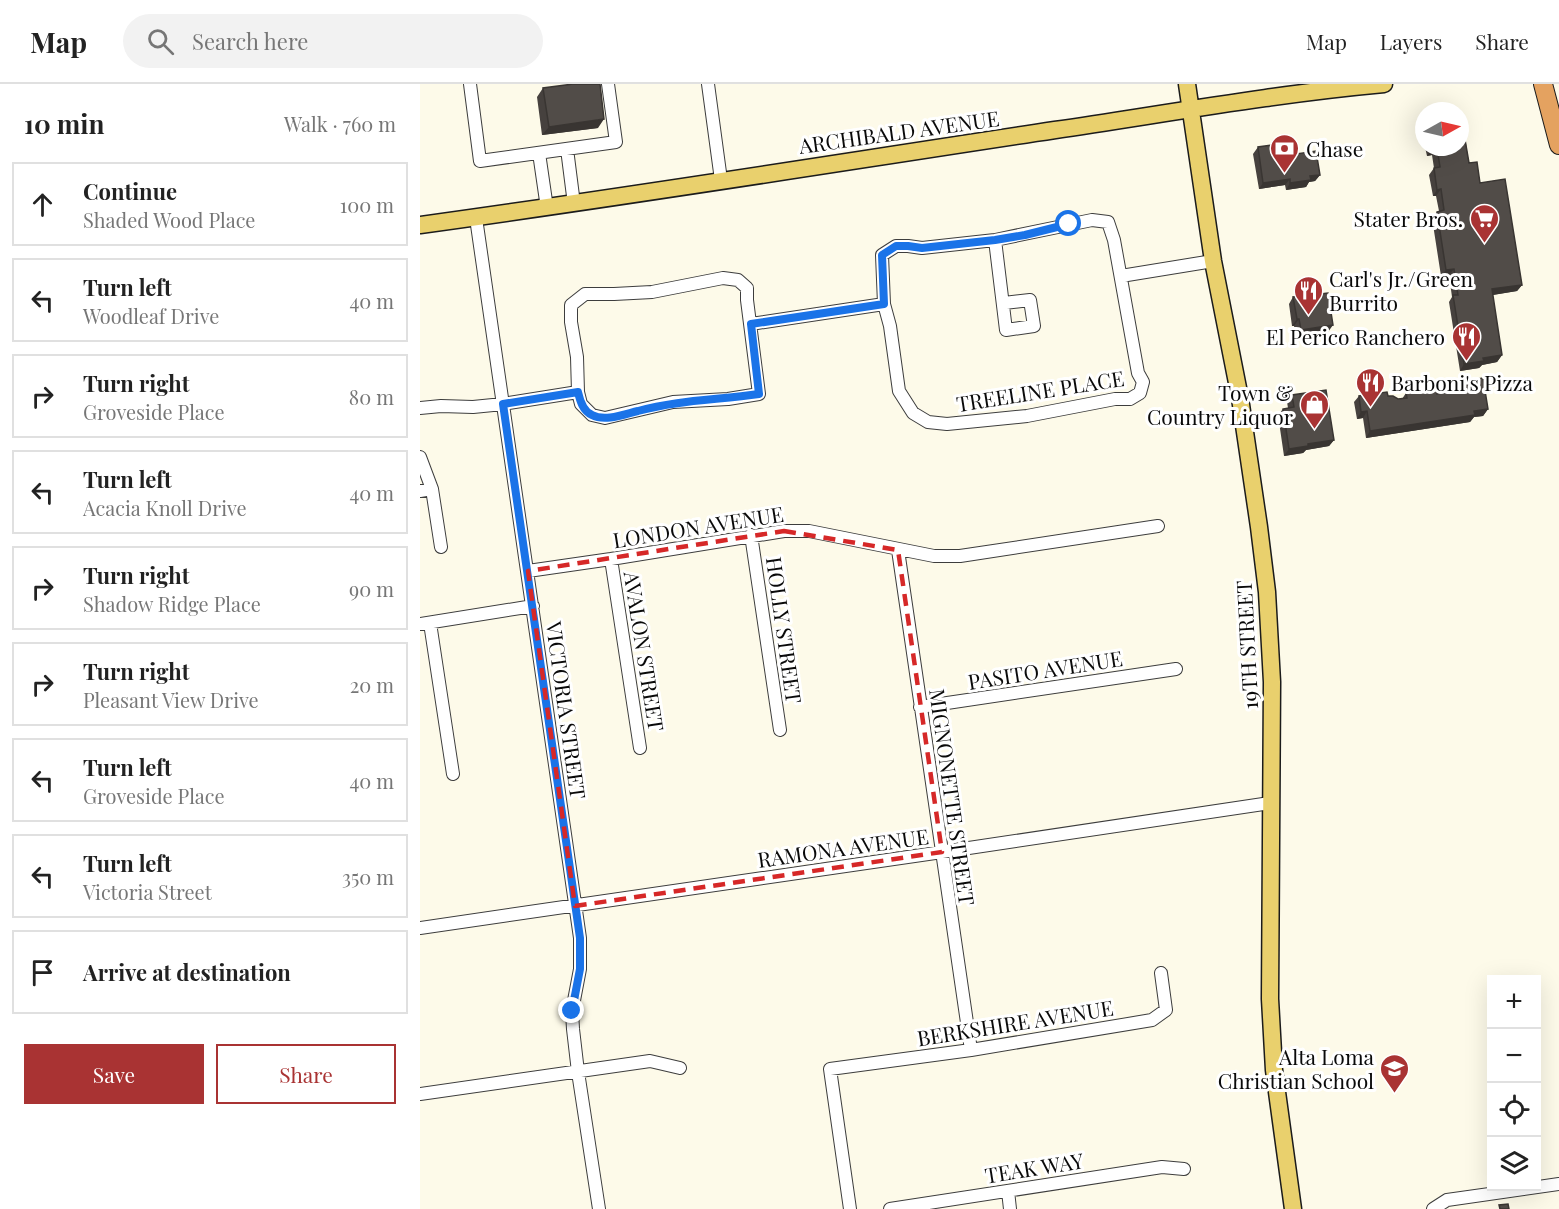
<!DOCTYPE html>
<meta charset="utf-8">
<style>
body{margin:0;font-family:"Playfair Display",serif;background:#f2f2f2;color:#222}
.controls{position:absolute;right:18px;bottom:18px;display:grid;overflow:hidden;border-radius:0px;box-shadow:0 6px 24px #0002}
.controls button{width:54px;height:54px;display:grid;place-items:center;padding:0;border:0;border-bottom:2px solid #e0e0e0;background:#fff;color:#222;font:30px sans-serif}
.compass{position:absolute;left:995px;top:18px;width:54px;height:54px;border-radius:50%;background:#fff;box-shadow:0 6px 24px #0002;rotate:82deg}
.stop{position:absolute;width:18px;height:18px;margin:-14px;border:4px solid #1a73e8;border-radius:50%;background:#fff}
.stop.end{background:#1a73e8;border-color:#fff;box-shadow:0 2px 6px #0008}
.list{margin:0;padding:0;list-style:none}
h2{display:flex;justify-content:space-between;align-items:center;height:78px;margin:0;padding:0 24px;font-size:26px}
h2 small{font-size:20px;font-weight:400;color:#767676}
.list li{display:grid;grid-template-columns:39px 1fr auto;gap:18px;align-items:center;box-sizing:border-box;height:84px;margin:0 12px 12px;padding:0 12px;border:2px solid #e0e0e0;border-radius:0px}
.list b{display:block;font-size:22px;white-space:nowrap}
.list p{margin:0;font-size:20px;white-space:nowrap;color:#767676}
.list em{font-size:20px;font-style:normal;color:#767676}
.actions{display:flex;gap:12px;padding:18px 24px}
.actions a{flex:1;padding:14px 0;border:2px solid #a93333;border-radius:0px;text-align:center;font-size:21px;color:#a93333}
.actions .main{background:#a93333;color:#fff}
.icon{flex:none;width:33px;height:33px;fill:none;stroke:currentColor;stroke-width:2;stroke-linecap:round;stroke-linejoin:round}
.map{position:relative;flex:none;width:1139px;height:1125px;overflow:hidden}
header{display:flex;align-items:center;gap:36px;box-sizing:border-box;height:84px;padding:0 30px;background:#fff;border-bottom:2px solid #e0e0e0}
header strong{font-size:28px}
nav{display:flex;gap:33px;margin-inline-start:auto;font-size:21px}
.search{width:420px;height:54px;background:#f2f2f2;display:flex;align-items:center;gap:15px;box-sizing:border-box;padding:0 21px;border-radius:33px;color:#767676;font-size:22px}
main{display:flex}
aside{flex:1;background:#fff}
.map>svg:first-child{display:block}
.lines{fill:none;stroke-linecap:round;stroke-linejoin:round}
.minor-casing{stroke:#3d3d3d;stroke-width:14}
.major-casing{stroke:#1b1b1b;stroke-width:19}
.highway-casing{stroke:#1b1b1b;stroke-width:20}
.minor{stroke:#fff;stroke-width:12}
.major{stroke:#e9d06d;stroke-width:16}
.highway{stroke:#e4a260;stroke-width:18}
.wall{fill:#46413e}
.shaded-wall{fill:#393532}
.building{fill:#514c48;stroke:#393532;stroke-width:1.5}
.route{stroke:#1a73e8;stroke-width:8}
.marked{fill:none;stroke:#d62828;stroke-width:4.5;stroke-dasharray:12 8;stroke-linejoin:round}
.labels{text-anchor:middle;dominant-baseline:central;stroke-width:6;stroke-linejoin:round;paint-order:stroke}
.street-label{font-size:21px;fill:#0a0a0a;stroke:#fff}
.poi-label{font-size:21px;fill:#0a0a0a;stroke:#fff;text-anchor:end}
</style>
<header>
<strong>Map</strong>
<div class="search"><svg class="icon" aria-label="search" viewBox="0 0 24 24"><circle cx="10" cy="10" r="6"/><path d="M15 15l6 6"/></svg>Search here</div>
<nav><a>Map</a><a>Layers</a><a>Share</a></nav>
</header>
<main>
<aside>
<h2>10 min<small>Walk · 760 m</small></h2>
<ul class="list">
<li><svg class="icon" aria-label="ahead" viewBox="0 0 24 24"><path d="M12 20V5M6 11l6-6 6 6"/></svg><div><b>Continue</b><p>Shaded Wood Place</p></div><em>100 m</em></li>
<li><svg class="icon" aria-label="left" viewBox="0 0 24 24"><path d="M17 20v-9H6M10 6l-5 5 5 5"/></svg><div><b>Turn left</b><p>Woodleaf Drive</p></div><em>40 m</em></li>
<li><svg class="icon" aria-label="right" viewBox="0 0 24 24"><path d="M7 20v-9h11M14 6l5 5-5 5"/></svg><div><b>Turn right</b><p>Groveside Place</p></div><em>80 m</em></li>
<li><svg class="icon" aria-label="left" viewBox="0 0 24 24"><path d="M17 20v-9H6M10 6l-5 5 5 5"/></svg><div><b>Turn left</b><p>Acacia Knoll Drive</p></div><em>40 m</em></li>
<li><svg class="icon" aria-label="right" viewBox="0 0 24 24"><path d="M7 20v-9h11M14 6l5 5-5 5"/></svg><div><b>Turn right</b><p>Shadow Ridge Place</p></div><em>90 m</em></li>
<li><svg class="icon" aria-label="right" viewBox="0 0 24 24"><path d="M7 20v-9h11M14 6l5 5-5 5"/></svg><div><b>Turn right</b><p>Pleasant View Drive</p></div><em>20 m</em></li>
<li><svg class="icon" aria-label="left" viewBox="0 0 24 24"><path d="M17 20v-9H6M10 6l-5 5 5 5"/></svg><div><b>Turn left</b><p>Groveside Place</p></div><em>40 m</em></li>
<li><svg class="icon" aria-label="left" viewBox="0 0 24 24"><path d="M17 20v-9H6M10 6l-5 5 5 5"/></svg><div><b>Turn left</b><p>Victoria Street</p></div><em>350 m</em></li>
<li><svg class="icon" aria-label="arrive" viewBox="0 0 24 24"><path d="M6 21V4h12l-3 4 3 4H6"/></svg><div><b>Arrive at destination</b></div></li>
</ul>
<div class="actions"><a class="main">Save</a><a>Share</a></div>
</aside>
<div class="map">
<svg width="1139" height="1125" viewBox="0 0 1139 1125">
<rect width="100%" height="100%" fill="#fdfae9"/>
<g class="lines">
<defs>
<path id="minor" d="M50,0l10,77 136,-19 -8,-58
M288,0l13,96
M147,65l7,55
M119,69l8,55
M56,134l104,720v31l-8,42 1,18 5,43 21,137
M672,136l16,2 6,18 24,133 5,9 -3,11 -10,6h-15l-88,17 -80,8 -19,-2 -15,-9 -14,-22 -9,-65 -6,-22 -2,-49 14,-9h12l14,2 73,-8z
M575,156l11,90 28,-4 -4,-26 -26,3
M701,192l92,-15
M303,194l15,2 9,8v12l12,94 -31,5 -55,3 -68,16 -13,-3 -11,-11 -3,-12 -1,-35 -6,-35v-17l14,-11h29l38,-2z
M331,240l133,-20
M0,324l21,-2 32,1 30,-3 75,-12
M0,373l12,32 9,58
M0,407l12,-2
M331,451l29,195
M478,466l73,500
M191,475l29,189
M108,487l83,-12 173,-28h25l125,25h26l198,-30
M10,539l23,151
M0,540l113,-18
M500,623l256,-38
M0,844l522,-76 328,-49
M0,1010l230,-33 30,7
M588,1107l2,18
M430,1125l-20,-140 141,-19 181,-30 14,-10 -5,-37
M470,1125l272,-42 22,2
M1013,1125l14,-9 112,-16"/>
<path id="major" d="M767,0l26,177 27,137 19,129 8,65 5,90 -2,317 4,71 19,139
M0,141c212,-29 423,-63 635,-95 109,-16 219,-36 329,-46"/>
<path id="highway" d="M1123,0l16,61"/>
</defs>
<use href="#minor" class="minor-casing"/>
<use href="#major" class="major-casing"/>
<use href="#highway" class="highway-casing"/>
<use href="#minor" class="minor"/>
<use href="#major" class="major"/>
<use href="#highway" class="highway"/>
</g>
<path class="wall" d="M123,4l55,40 -56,7 -5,-38z
M1045,53l4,26 11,20 42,102 -5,6 -25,4 10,60 -5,7 -15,3 -3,3 -19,3 -11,-69 3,-5 -3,-22 -8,1 -9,-58 5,-6 2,-1 -3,-15h-3l-4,-21 5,-7 -2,-13 -5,1 -2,-9h35z
M838,63l15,8 3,2 44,18 -5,6 -6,1 -3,5 -20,3 -1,-5 -26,4 -6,-35z
M877,210l12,2 19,36 -32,4 -2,-10h-2l-3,-22 4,-7h3z
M1036,298l32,27 -5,7 -9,1 -4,5 -104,16 -3,-20 -6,1 -3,-17 5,-6h29l10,3h4l4,-6 31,1 11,-2z
M872,311l42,45 -5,6 -23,4 -3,3 -19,3 -6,-41 5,-6 5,-1 -1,-6z"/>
<path class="shaded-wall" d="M184,35l-6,9 -56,7 7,-8z
M1017,64l-5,7 -5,1 4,-7z
M900,91l-5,6 -6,1 -3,5 -20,3 4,-7 20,-7z
M870,95l-5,6 -26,4 4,-6z
M1021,105l-5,7h-3l4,-6z
M1034,185l-5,6 -8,1 5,-6z
M1102,201l-5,6 -30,5 5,-7z
M877,235h2l-5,7h-2z
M913,241l-5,7 -32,4 5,-6z
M1082,271l-5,7 -15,3 -3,3 -19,3 4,-7 19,-6z
M1068,325l-5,7 -9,1 -4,5 -104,16 4,-7z
M947,327l-4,7 -6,1 4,-7z
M914,356l-5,6 -23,4 -3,3 -19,3 5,-7 19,-5z"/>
<path class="building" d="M153,0h27l4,35 -55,8 -6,-39z
M1046,41l1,9h-3l5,29 8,-1 3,21 25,-4 17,106 -30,4 10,66 -19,3 1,3 -20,3 -11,-69h5l-4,-26 -8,1 -9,-58 7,-2 -3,-21 -4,1 -3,-22 6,-1 -3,-19 -6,1v-2h29v-21z
M852,61l1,10 3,-1v3l40,-6 4,24 -10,1 1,4 -21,3v-4l-27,4 -5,-36z
M888,208l1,4 -11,1 -1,-3z
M908,209l5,32 -32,5 -2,-11h-2l-4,-22z
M1063,294l5,31 -14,2 1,4 -105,16 -3,-20 -6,1 -2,-16 28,-4 1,4h5l5,3 9,-1 -1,-5 30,-5 1,6 11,-2 3,-5h6l-1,-5z
M906,306l8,50 -26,4v2l-19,3 -6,-40 11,-2 -2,-12z
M1088,1120l1,5h-9l-1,-4z"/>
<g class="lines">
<path class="route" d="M152,927l8,-42v-31l-77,-534 75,-12c2,9 5,19 14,23 13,7 33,-1 46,-4 40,-11 80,-11 121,-17l-8,-70 133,-20 -2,-49 14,-9h12l14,2 73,-8 30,-5 44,-11"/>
</g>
<path class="marked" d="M364,447l114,19 44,302 -367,54 -47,-335z"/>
<defs>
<symbol id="bank-pin" viewBox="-11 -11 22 30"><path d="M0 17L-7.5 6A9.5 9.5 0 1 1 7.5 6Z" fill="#a93333" stroke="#fff"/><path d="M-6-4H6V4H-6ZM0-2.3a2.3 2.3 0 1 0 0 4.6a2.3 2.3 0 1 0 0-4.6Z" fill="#fff"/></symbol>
<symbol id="supermarket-pin" viewBox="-11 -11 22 30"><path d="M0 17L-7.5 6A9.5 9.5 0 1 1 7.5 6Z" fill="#a93333" stroke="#fff"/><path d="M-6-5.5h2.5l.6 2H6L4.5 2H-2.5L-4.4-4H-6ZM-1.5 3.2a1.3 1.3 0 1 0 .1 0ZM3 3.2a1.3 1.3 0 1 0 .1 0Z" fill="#fff"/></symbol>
<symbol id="restaurant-pin" viewBox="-11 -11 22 30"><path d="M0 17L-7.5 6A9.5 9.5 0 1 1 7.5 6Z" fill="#a93333" stroke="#fff"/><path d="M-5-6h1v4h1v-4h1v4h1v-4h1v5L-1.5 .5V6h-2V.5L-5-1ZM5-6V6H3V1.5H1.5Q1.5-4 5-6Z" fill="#fff"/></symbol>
<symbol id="shop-pin" viewBox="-11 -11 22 30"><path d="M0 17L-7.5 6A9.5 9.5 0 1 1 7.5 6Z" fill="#a93333" stroke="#fff"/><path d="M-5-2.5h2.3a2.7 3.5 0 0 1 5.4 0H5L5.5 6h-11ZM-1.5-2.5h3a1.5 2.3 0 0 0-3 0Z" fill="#fff"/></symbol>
<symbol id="school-pin" viewBox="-11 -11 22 30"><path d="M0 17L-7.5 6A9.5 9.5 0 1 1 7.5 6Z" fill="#a93333" stroke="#fff"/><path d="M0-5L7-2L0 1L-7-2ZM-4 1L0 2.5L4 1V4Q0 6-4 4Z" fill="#fff"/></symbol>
</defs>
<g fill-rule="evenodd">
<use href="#bank-pin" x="848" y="48" width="33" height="45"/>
<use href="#supermarket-pin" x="1048" y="118" width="33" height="45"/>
<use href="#restaurant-pin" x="872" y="190" width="33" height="45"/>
<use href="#restaurant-pin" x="1030" y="236" width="33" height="45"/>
<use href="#restaurant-pin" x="934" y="282" width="33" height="45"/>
<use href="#shop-pin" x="878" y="304" width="33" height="45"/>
<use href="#school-pin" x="958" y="968" width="33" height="45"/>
</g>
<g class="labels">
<g class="street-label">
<text transform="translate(479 47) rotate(-8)">ARCHIBALD AVENUE</text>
<text transform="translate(620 306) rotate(-9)">TREELINE PLACE</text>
<text transform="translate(278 442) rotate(-9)">LONDON AVENUE</text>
<text transform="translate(365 546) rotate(82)">HOLLY STREET</text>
<text transform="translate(826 561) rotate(-93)">19TH STREET</text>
<text transform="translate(225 567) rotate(81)">AVALON STREET</text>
<text transform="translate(625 585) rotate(-9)">PASITO AVENUE</text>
<text transform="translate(147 626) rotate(82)">VICTORIA STREET</text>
<text transform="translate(533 713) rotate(82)">MIGNONETTE STREET</text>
<text transform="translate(423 763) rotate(-8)">RAMONA AVENUE</text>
<text transform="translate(595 938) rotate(-9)">BERKSHIRE AVENUE</text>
<text transform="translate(614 1083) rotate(-9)">TEAK WAY</text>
</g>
<g class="poi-label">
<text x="886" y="64" text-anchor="start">Chase</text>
<text x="1043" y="134">Stater Bros.</text>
<text x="909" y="194" text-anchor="start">Carl's Jr./Green<tspan x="909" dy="24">Burrito</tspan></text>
<text x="1025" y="252">El Perico Ranchero</text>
<text x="971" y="298" text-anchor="start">Barboni's Pizza</text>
<text x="873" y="308">Town &amp;<tspan x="873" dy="24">Country Liquor</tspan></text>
<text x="954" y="972">Alta Loma<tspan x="954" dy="24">Christian School</tspan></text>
</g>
</g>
</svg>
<div class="controls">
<button>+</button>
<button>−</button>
<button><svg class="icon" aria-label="locate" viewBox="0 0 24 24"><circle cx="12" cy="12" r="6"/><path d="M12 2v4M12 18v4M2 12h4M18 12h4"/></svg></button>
<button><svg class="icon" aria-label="layers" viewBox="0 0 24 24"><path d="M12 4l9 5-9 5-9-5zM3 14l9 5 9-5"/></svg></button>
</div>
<svg class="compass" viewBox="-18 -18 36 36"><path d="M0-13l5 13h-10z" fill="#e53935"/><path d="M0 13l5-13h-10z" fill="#767676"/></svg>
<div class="stop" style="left:649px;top:140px"></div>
<div class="stop end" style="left:152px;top:927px"></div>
</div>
</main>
